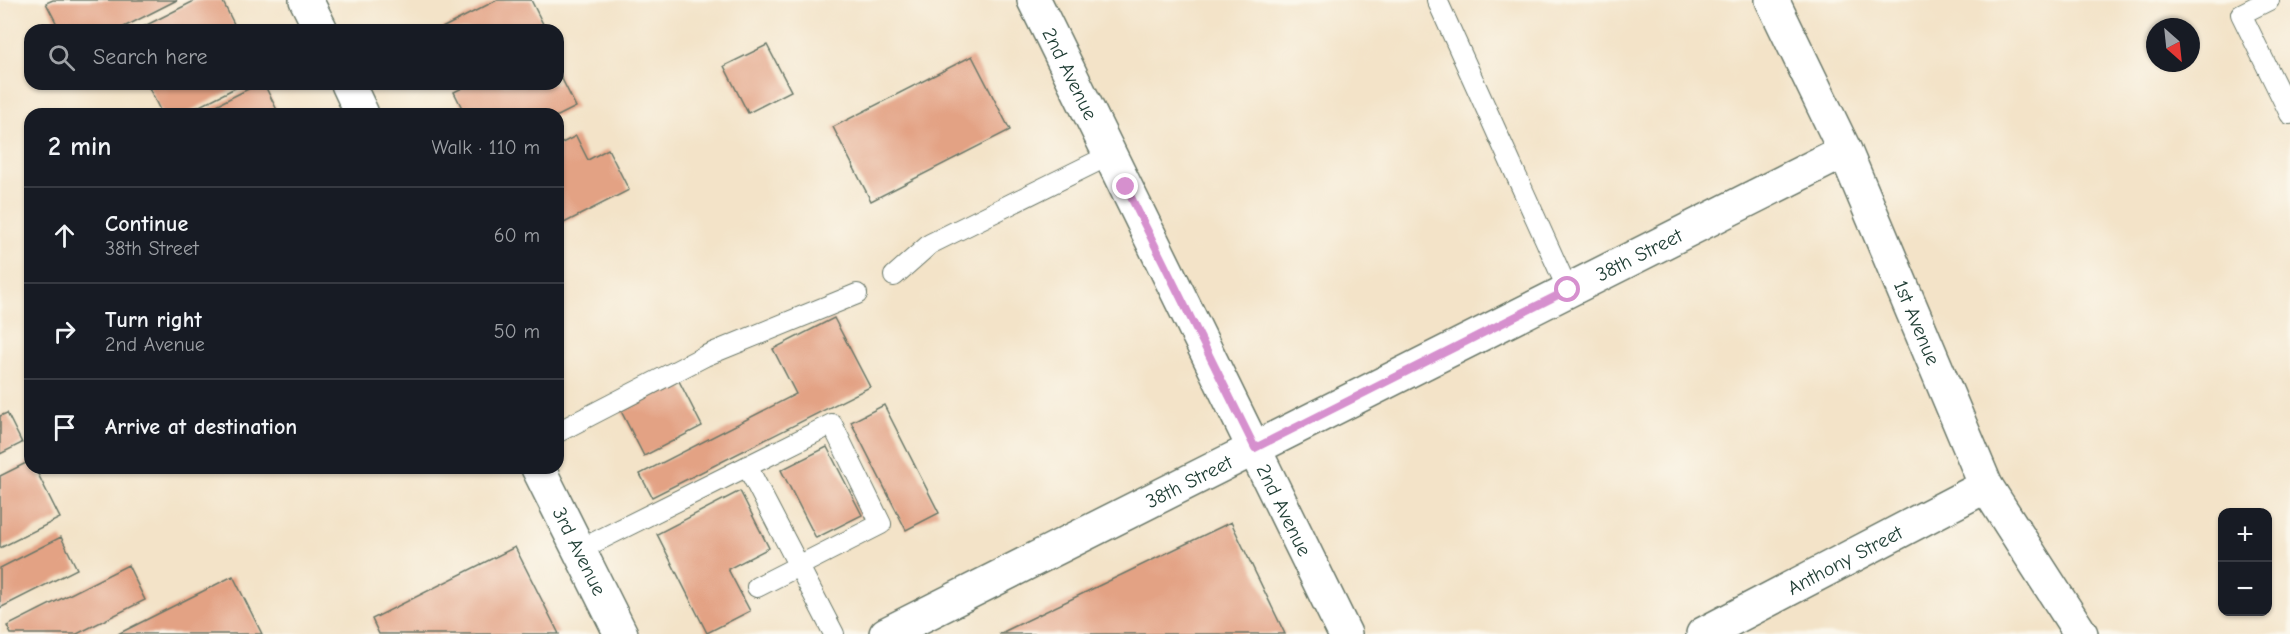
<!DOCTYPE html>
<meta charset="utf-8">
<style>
body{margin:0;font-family:"Comic Neue",sans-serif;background:#242831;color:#f1f3f6}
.controls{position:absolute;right:18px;bottom:18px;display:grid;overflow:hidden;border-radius:12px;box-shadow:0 2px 4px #0004}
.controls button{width:54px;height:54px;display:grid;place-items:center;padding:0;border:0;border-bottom:2px solid #363941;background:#171b24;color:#f1f3f6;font:30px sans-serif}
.compass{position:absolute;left:2146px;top:18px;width:54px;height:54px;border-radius:50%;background:#171b24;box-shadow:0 2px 4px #0004;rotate:153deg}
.stop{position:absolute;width:18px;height:18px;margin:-14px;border:4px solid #d690ce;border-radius:50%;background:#fff}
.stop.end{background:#d690ce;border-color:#fff;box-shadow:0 2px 6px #0008}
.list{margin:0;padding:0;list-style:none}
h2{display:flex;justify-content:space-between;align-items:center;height:78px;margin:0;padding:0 24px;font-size:26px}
h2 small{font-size:20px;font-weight:400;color:#9ea1a6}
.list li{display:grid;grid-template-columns:39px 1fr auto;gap:18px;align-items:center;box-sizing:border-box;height:96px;padding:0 24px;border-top:2px solid #363941}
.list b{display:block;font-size:22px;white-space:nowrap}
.list p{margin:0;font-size:20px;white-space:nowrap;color:#9ea1a6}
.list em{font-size:20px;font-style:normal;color:#9ea1a6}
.icon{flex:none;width:33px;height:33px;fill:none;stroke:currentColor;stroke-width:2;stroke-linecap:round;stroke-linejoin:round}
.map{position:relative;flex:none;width:2290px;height:634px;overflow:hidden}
.search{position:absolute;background:#171b24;box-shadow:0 2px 4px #0004;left:24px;top:24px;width:540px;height:66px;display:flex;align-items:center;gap:15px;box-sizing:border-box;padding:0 21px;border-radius:18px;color:#9ea1a6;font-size:22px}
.panel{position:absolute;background:#171b24;box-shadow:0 2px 4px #0004;left:24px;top:108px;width:540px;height:366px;border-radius:18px}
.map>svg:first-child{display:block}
.building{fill:#e3a284}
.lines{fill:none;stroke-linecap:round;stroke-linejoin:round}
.service-casing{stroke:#697768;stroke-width:22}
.minor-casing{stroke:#697768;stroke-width:36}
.secondary-casing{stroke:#697768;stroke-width:36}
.service{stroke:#fff;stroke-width:20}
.minor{stroke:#fff;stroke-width:33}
.secondary{stroke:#fff;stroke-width:33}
.route{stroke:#d690ce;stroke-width:8}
.labels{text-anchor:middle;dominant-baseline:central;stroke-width:4.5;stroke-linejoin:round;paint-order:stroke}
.street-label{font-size:20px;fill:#1f3d34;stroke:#fbf7ec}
</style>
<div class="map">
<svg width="2290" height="634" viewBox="0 0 2290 634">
<rect width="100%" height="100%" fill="#fbf7ec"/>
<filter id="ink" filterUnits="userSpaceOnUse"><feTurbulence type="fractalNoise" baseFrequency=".0167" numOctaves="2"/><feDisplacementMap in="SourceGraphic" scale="12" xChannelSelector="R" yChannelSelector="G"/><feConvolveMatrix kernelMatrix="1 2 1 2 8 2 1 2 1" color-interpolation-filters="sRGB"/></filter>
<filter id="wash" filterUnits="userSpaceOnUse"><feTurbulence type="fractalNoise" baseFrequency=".008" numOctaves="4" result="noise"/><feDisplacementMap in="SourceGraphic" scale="24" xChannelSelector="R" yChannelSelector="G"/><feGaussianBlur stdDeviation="1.35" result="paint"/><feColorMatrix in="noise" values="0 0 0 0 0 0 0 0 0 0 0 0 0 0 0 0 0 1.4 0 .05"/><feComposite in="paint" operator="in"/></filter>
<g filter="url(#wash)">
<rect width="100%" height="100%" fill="#f3e3c8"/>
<g id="blocks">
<path class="building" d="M53,0h124l-59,30h-58l-14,-27z
M196,0h26l15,30h-100z
M497,0h34l14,28 -107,2z
M767,45l24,46 -43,22 -24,-47z
M972,56l38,74 -139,71 -38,-74z
M558,71l18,36 -18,9 -93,-2 -11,-22 16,-8h88z
M147,84h96l-59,30h-22z
M258,84h6l15,30h-80z
M576,136l12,24 20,-11 21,41 -71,36v-81z
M834,318l36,69 -218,110 -12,-23 156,-80 -23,-45z
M679,381l23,45 -58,30 -23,-45z
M884,405l55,108 -33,17 -55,-108z
M7,413l15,30 -22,11v-38z
M827,447l35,68 -46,23 -35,-68z
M30,461v7h5l25,50 -60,30v-72z
M740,491l29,57 -41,21 22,42 -43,22 -50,-99z
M1231,522l54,112h-286z
M61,537l16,32 -77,39v-40z
M515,547l44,87h-180l-7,-15z
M128,565l17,35 -68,34h-66l-4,-8z
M233,576l29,58h-144z"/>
</g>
</g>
<g filter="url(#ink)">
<use href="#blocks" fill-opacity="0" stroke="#697768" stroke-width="1.5"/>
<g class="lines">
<defs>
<path id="service" d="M1437,0l131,290
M2269,0l-28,14 49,100
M894,276l36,-32 180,-89
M558,432l147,-76 152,-62
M747,466l87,168
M579,550l253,-126 49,100 -124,63"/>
<g id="minor">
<path d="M306,0l15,30"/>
<path id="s1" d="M1772,0l73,151 141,335 95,148"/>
<path d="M348,84l14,30"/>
<path id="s2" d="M538,468l83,166"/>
<path id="s3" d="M886,634l959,-483"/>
<path id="s4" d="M1703,634l283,-148"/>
</g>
<g id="secondary">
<path id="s5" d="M1034,0l311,634"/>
</g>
</defs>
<use href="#service" class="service-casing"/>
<use href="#minor" class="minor-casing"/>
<use href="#secondary" class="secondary-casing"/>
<use href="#service" class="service"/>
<use href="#minor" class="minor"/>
<use href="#secondary" class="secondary"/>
</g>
</g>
<g class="lines" filter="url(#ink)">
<path class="route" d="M1126,187l129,261 313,-158"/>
</g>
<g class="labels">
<g class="street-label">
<text stroke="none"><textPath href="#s5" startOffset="82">2nd Avenue</textPath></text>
<text stroke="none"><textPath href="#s3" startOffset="843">38th Street</textPath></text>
<text stroke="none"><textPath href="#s1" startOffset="354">1st Avenue</textPath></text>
<text stroke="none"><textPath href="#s3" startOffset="339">38th Street</textPath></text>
<text stroke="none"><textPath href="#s5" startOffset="568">2nd Avenue</textPath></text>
<text stroke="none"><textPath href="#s2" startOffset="93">3rd Avenue</textPath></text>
<text stroke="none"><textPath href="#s4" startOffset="160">Anthony Street</textPath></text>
</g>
</g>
</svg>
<div class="controls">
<button>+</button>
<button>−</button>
</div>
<svg class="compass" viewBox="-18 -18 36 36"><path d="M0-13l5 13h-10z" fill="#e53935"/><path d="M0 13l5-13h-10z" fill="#9ea1a6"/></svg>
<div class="stop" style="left:1568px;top:290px"></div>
<div class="stop end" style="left:1126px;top:187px"></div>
<div class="search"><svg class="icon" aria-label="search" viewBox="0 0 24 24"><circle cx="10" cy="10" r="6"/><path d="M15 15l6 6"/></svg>Search here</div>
<section class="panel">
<h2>2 min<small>Walk · 110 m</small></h2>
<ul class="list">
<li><svg class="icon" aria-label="ahead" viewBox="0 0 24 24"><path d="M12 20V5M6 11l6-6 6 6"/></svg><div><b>Continue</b><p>38th Street</p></div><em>60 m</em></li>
<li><svg class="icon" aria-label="right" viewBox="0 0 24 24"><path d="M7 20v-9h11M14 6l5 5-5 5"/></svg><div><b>Turn right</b><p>2nd Avenue</p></div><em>50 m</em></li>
<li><svg class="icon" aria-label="arrive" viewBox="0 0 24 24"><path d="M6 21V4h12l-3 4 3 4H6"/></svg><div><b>Arrive at destination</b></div></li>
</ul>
</section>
</div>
